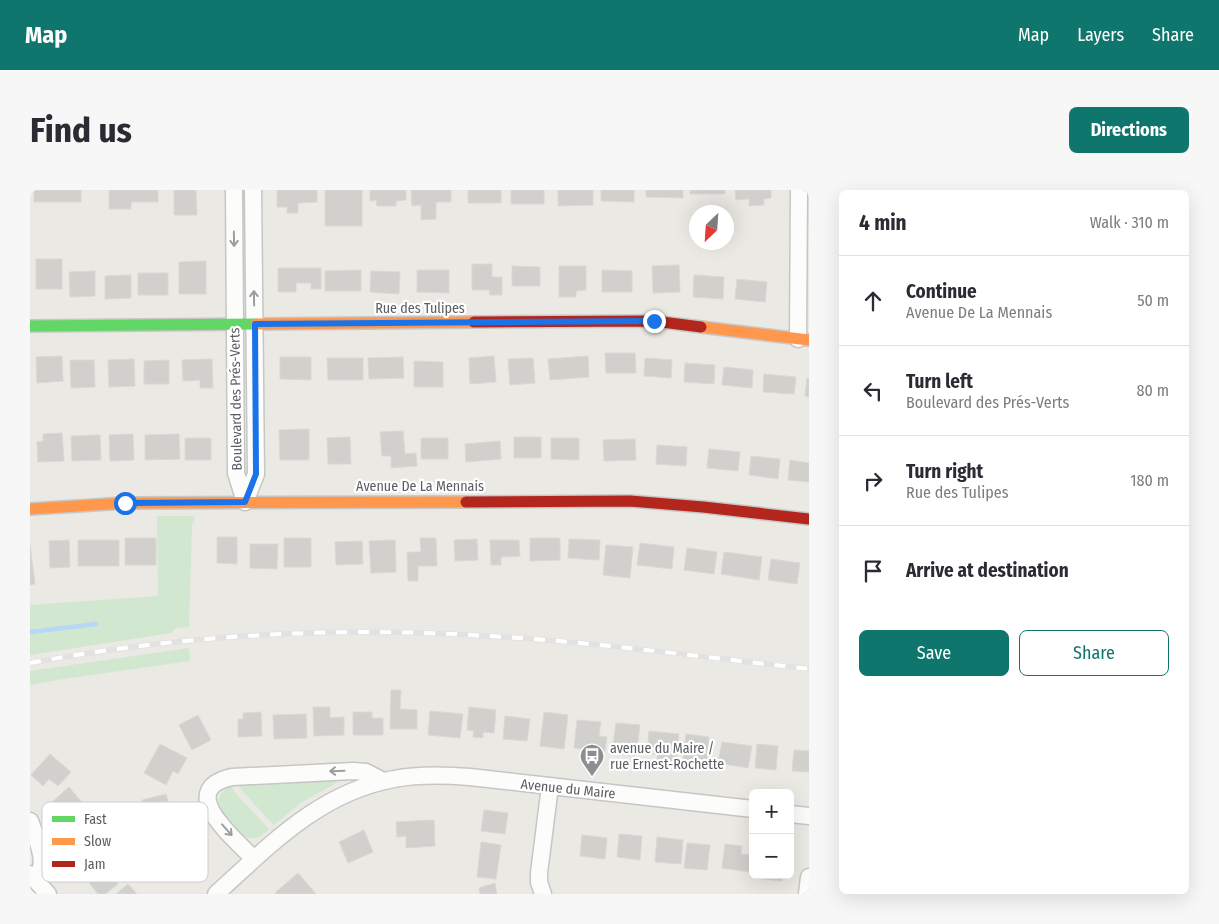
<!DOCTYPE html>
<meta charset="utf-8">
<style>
body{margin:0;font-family:"Fira Sans Condensed",sans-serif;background:#f7f7f7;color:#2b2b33}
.controls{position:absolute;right:15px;bottom:15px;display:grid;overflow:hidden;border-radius:8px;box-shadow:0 5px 20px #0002}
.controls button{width:45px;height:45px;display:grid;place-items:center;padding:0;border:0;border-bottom:1px solid #e1e1e2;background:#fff;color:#2b2b33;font:25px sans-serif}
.compass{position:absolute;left:659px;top:15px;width:45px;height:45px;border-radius:50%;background:#fff;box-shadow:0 5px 20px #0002;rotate:205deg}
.stop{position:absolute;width:15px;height:15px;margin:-11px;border:4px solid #1a73e8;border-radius:50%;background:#fff}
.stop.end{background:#1a73e8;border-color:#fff;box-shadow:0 1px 5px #0008}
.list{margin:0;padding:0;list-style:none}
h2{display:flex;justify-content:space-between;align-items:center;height:65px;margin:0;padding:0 20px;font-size:21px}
h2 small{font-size:16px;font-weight:400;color:#7c7c81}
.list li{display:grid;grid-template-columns:32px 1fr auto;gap:15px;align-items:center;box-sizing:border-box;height:90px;padding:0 20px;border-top:1px solid #e1e1e2}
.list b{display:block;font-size:19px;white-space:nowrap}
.list p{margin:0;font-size:16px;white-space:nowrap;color:#7c7c81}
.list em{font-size:16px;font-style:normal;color:#7c7c81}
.actions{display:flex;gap:10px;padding:15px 20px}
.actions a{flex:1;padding:11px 0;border:1px solid #0f766e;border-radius:8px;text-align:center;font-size:18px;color:#0f766e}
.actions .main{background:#0f766e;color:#fff}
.icon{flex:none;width:28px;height:28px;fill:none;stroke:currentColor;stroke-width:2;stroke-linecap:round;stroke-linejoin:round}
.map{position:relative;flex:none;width:779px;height:704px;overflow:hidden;border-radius:8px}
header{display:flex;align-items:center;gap:30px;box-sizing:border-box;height:70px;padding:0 25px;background:#0f766e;color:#fff}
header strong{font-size:24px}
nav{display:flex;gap:28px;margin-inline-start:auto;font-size:18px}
.intro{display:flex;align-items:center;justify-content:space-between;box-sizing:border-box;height:120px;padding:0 30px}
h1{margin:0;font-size:35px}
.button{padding:12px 22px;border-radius:8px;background:#0f766e;color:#fff;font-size:18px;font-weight:700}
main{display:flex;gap:30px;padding:0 30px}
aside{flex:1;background:#fff;border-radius:8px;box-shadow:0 5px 20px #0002}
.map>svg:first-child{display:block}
.green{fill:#d1e7d0}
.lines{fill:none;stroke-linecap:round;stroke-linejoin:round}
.stream{stroke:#b6d7f7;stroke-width:4.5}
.building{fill:#d1d0cd;stroke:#dad8d3}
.street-casing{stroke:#c6c6c5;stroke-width:19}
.fast-casing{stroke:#c7c7c6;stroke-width:14}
.slow-casing{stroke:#c7c7c6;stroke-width:14}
.jam-casing{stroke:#c7c7c6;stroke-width:14}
.street{stroke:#fcfcfb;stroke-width:16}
.fast{stroke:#63d668;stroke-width:11}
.slow{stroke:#ff974d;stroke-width:11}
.jam{stroke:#b3261e;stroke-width:11}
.rail-casing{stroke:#e2e2e1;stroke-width:5.5}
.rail{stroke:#fff;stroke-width:4;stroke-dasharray:11;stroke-linecap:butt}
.oneway{stroke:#9b9d9f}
.route{stroke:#1a73e8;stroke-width:6}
.labels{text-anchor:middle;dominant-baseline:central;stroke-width:4.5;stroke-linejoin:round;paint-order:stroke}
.street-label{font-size:14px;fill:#5a5d62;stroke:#fff}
.poi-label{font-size:14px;fill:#5a5d62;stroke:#fff;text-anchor:start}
.key{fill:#fff;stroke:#ceced0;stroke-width:1}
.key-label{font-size:14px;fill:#5a5d62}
</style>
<header>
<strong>Map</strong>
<nav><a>Map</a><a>Layers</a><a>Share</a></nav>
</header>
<div class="intro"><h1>Find us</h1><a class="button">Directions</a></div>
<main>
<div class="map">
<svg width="779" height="704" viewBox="0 0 779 704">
<rect width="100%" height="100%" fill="#eae9e4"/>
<path class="green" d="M127,326h37v6l-2,2 -3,103 -13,1 -5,5 -141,22v-50l128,-9z
M159,458l1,13 -133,19 -27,5v-14z
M304,589l2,4 -3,2 -31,17 -28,23 -32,-34 -5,-7z
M198,596h3l5,8 33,35c-5,5 -10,9 -17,9 -13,0 -36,-25 -33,-39 1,-5 6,-10 9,-13z"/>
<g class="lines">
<path class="stream" d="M0,442l66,-8"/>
</g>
<path class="building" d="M4,0h47v12h-47z
M79,0h49v12h-27v7h-22z
M144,0h22l1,25h-23z
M247,0h40v12l-19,1v10h-11v-6h-10z
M295,0h37v36h-37z
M340,0h36v10l-10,1v5h-19l-1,-6 -6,1z
M381,0h40v12h-15v17l-15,1v-15l-9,1z
M438,0h33v13h-33z
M481,0h33v14h-33z
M528,0h35v15l-35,1z
M571,0h33v12l-33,-1z
M616,0h37v8l-37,-1z
M660,0h35v4h-35z
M705,0h36v8l-7,1v6l-15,1v-7l-13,1z
M6,69h26v30h-26z
M176,71v33h-27v-32z
M442,74h20v13h10v18h-12l-1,-5h-17z
M649,75l1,27 -27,1 -1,-27z
M482,76l28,1v19h-28z
M529,76h27v24l-10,1v6h-17z
M248,78h43v21h-10v-6h-15v9h-18z
M331,80v21h-36v-20z
M387,80h32v23l-32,-1z
M572,80l30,1v21h-30z
M65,81v25l-25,1 -1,-25z
M341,81l29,1 -1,22 -29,-2z
M108,83h30v22h-30z
M101,85v23l-26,1v-23z
M664,85l30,2 -1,22 -30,-2z
M707,89l30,3 -2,20 -30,-3z
M575,163h30l1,20h-30z
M32,166l1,25 -26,2 -1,-26z
M464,166l2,26 -26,2 -1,-26z
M558,166l1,21 -39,3 -2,-21z
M250,167h31v23l-31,-1z
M373,167l1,21 -35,1 -1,-21z
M297,168h36v22h-35z
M503,168l2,25 -25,2 -2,-26z
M615,168l27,2 -1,18 -27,-2z
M104,169l1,27 -26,1 -1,-27z
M182,169l1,29h-13v-8l-17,1 -1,-21z
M40,170h24l1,27 -24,1z
M139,170v24h-25v-23z
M384,171l29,1v25h-29z
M655,173l30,2 -1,19 -30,-2z
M694,177l29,3 -1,18 -30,-3z
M734,184l32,3 -2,17 -31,-2z
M777,188h2v19l-4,-1z
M279,239v31h-29l-1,-30z
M373,241l2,23 11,-1 1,13 -26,2v-12h-9l-2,-24z
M32,243l2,28 -26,1 -1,-20 6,-1v-7z
M103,244l1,26 -24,1 -1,-26z
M149,244l1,25 -35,1v-25z
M70,245l1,25 -29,1 -1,-25z
M320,247l1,27h-23l-1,-26z
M484,247h27v21h-27z
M155,248h26v22h-26z
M391,248h27v21h-27z
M521,248h28v22l-28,-1z
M605,249l1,21 -32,1 -1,-21z
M470,251l1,18 -35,3 -1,-18z
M627,255l30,2 -1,19 -30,-2z
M679,259l31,3 -2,19 -31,-3z
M721,266l29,3 -2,20 -29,-4z
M760,270l19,3v19l-21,-2z
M187,347h20v27l-20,-1z
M95,348h31v27h-31z
M254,348h27v29h-27z
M390,348h16l1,28h-19v15h-10l-1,-29h14z
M500,348h30v22l-30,1z
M447,349l1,21 -23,1 -1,-21z
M539,349l31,1 -1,20 -31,-2z
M39,350l1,27 -20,1 -1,-27z
M48,350h41v26h-41z
M365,350l1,32 -25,1 -2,-32z
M460,350h29l1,16 -19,1v8h-10z
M332,351l1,23 -27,1 -1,-23z
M610,353l34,4 -2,22 -35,-4z
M220,354h28l-1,25 -27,-1z
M0,355l5,39 -5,1z
M576,355l27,2 -3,31 -27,-3z
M657,358l30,4 -3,22 -30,-4z
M694,362l38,5 -3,23 -38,-6z
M741,369l29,4 -3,21 -29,-4z
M361,500h10l-1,19 17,1v19h-27z
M283,517h17v11l14,-1v18l-30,1z
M439,517l27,3 -2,23 -11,-1v6l-10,-1 1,-6 -7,-1z
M400,521l33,3 -3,24 -32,-3z
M231,522l1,24 -24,1v-18h5v-6z
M323,522h19v6h11v17h-30z
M514,522l24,3 -4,34 -24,-3z
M276,524l1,24 -33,1 -1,-24z
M168,525l13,25 -19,10 -13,-25z
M475,526l25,3 -3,22 -24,-2z
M547,530l24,2 -2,14 8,1 -2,14 -31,-3z
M586,533l24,2 -4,31 -24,-3z
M619,541l30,3 -3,28 -19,-3 1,-4 -11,-2z
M656,544l23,3 -2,25 -24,-3z
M692,552l30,4 -4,22 -30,-5z
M130,554l27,14 -9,16 -5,-3 -7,14 -22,-12z
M727,554l21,2 -2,24 -21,-2z
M764,560l15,1v21l-17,-1z
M20,564l21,18 -13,14 -9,-7 -6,7 -12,-11z
M39,597l21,25 -17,15 -22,-24z
M136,604l9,35 -14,4 -2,-7 -10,3 -7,-29z
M454,620l24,3 -3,21 -24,-3z
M404,630l1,26 -29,2v-12l-9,1 -1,-15z
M334,640l9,22 -25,11 -9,-21z
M589,644l23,2 -2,24 -23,-3z
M552,645l25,3 -2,21 -25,-3z
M627,647l26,3 -2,24 -26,-2z
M451,652l20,3 -5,34 -19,-2z
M657,653l23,2 -3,25 -23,-2z
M695,654l17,2 -1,8 11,1 -2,17 -28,-4z
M72,672l16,22 -13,10h-7l-14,-18z
M268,683l18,21h-40l-1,-1z
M726,685h26v6l-27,-3z
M465,693l2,11h-17l-1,-6z
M98,694l9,10h-21z"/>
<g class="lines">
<defs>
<path id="street" d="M204,0l2,283 9,29
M768,149l1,-149
M215,312l11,-28 -3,-284
M760,624l19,2
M0,631c6,17 20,44 5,58
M224,669c-19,-20 -80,-69 -22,-82l121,-6 13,1 17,9
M0,684l18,20
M186,704c53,-48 104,-102 178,-115 25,-5 51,-4 76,-2l283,32
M513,704l-4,-12v-9l11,-87
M777,704l2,-17"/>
<path id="fast" d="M0,136l226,-2"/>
<path id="slow" d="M226,134l218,-2
M671,137l108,13
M0,319l95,-6 341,-1"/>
<path id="jam" d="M444,132l180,-1 47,6
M436,312l164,-1 73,6 106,12"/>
</defs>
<use href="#street" class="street-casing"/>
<use href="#fast" class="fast-casing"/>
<use href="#slow" class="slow-casing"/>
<use href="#jam" class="jam-casing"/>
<use href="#street" class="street"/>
<use href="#fast" class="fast"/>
<use href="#slow" class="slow"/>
<use href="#jam" class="jam"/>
<defs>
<path id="rail" d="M0,473c150,-28 306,-37 458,-27 108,6 214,21 321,33"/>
</defs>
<use href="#rail" class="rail-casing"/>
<use href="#rail" class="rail"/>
</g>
<defs><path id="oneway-shaft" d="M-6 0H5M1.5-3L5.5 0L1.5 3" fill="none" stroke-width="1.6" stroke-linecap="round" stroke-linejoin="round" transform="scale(1.25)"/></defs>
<g class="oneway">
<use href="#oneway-shaft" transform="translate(204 49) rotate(89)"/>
<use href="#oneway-shaft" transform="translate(224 108) rotate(-91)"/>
<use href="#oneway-shaft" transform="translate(307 581) rotate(178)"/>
<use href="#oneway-shaft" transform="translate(197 640) rotate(48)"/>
</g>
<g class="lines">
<path class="route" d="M95,313l120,-1 11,-28 -1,-150 399,-3"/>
</g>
<defs>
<symbol id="bus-pin" viewBox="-11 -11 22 30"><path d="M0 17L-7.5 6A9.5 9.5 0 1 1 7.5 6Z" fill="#8c8e90" stroke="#fff"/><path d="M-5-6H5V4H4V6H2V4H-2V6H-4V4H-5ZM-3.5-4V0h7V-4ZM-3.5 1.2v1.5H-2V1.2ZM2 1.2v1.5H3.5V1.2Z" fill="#fff"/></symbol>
</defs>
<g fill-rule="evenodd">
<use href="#bus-pin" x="548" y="552" width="28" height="38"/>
</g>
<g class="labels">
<g class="street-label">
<text x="390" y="118">Rue des Tulipes</text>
<text transform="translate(206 209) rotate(-91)">Boulevard des Prés-Verts</text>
<text x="390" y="296">Avenue De La Mennais</text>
<text transform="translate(538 599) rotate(6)">Avenue du Maire</text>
</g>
<g class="poi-label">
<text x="580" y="558">avenue du Maire /<tspan x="580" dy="16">rue Ernest-Rochette</tspan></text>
</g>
</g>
<rect x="12" y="612" width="166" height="80" rx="8" class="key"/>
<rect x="22" y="626" width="23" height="6" fill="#63d668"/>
<rect x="22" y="648" width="23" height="7" fill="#ff974d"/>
<rect x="22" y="671" width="23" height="6" fill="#b3261e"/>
<g class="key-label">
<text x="54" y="634">Fast</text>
<text x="54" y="656">Slow</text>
<text x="54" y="679">Jam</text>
</g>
</svg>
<div class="controls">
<button>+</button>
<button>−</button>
</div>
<svg class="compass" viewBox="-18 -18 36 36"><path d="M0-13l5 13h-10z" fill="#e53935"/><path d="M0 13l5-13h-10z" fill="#7c7c81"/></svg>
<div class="stop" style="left:95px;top:313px"></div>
<div class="stop end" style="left:624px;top:131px"></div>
</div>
<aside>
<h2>4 min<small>Walk · 310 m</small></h2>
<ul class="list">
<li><svg class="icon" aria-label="ahead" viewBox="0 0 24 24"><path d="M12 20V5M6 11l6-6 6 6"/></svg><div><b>Continue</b><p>Avenue De La Mennais</p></div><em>50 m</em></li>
<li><svg class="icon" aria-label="left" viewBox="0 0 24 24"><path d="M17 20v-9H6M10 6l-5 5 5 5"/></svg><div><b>Turn left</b><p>Boulevard des Prés-Verts</p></div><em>80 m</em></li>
<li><svg class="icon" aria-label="right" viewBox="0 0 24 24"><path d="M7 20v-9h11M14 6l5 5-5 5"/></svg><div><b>Turn right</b><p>Rue des Tulipes</p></div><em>180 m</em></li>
<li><svg class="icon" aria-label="arrive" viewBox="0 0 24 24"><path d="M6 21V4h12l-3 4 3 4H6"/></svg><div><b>Arrive at destination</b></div></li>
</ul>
<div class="actions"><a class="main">Save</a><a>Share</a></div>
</aside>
</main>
